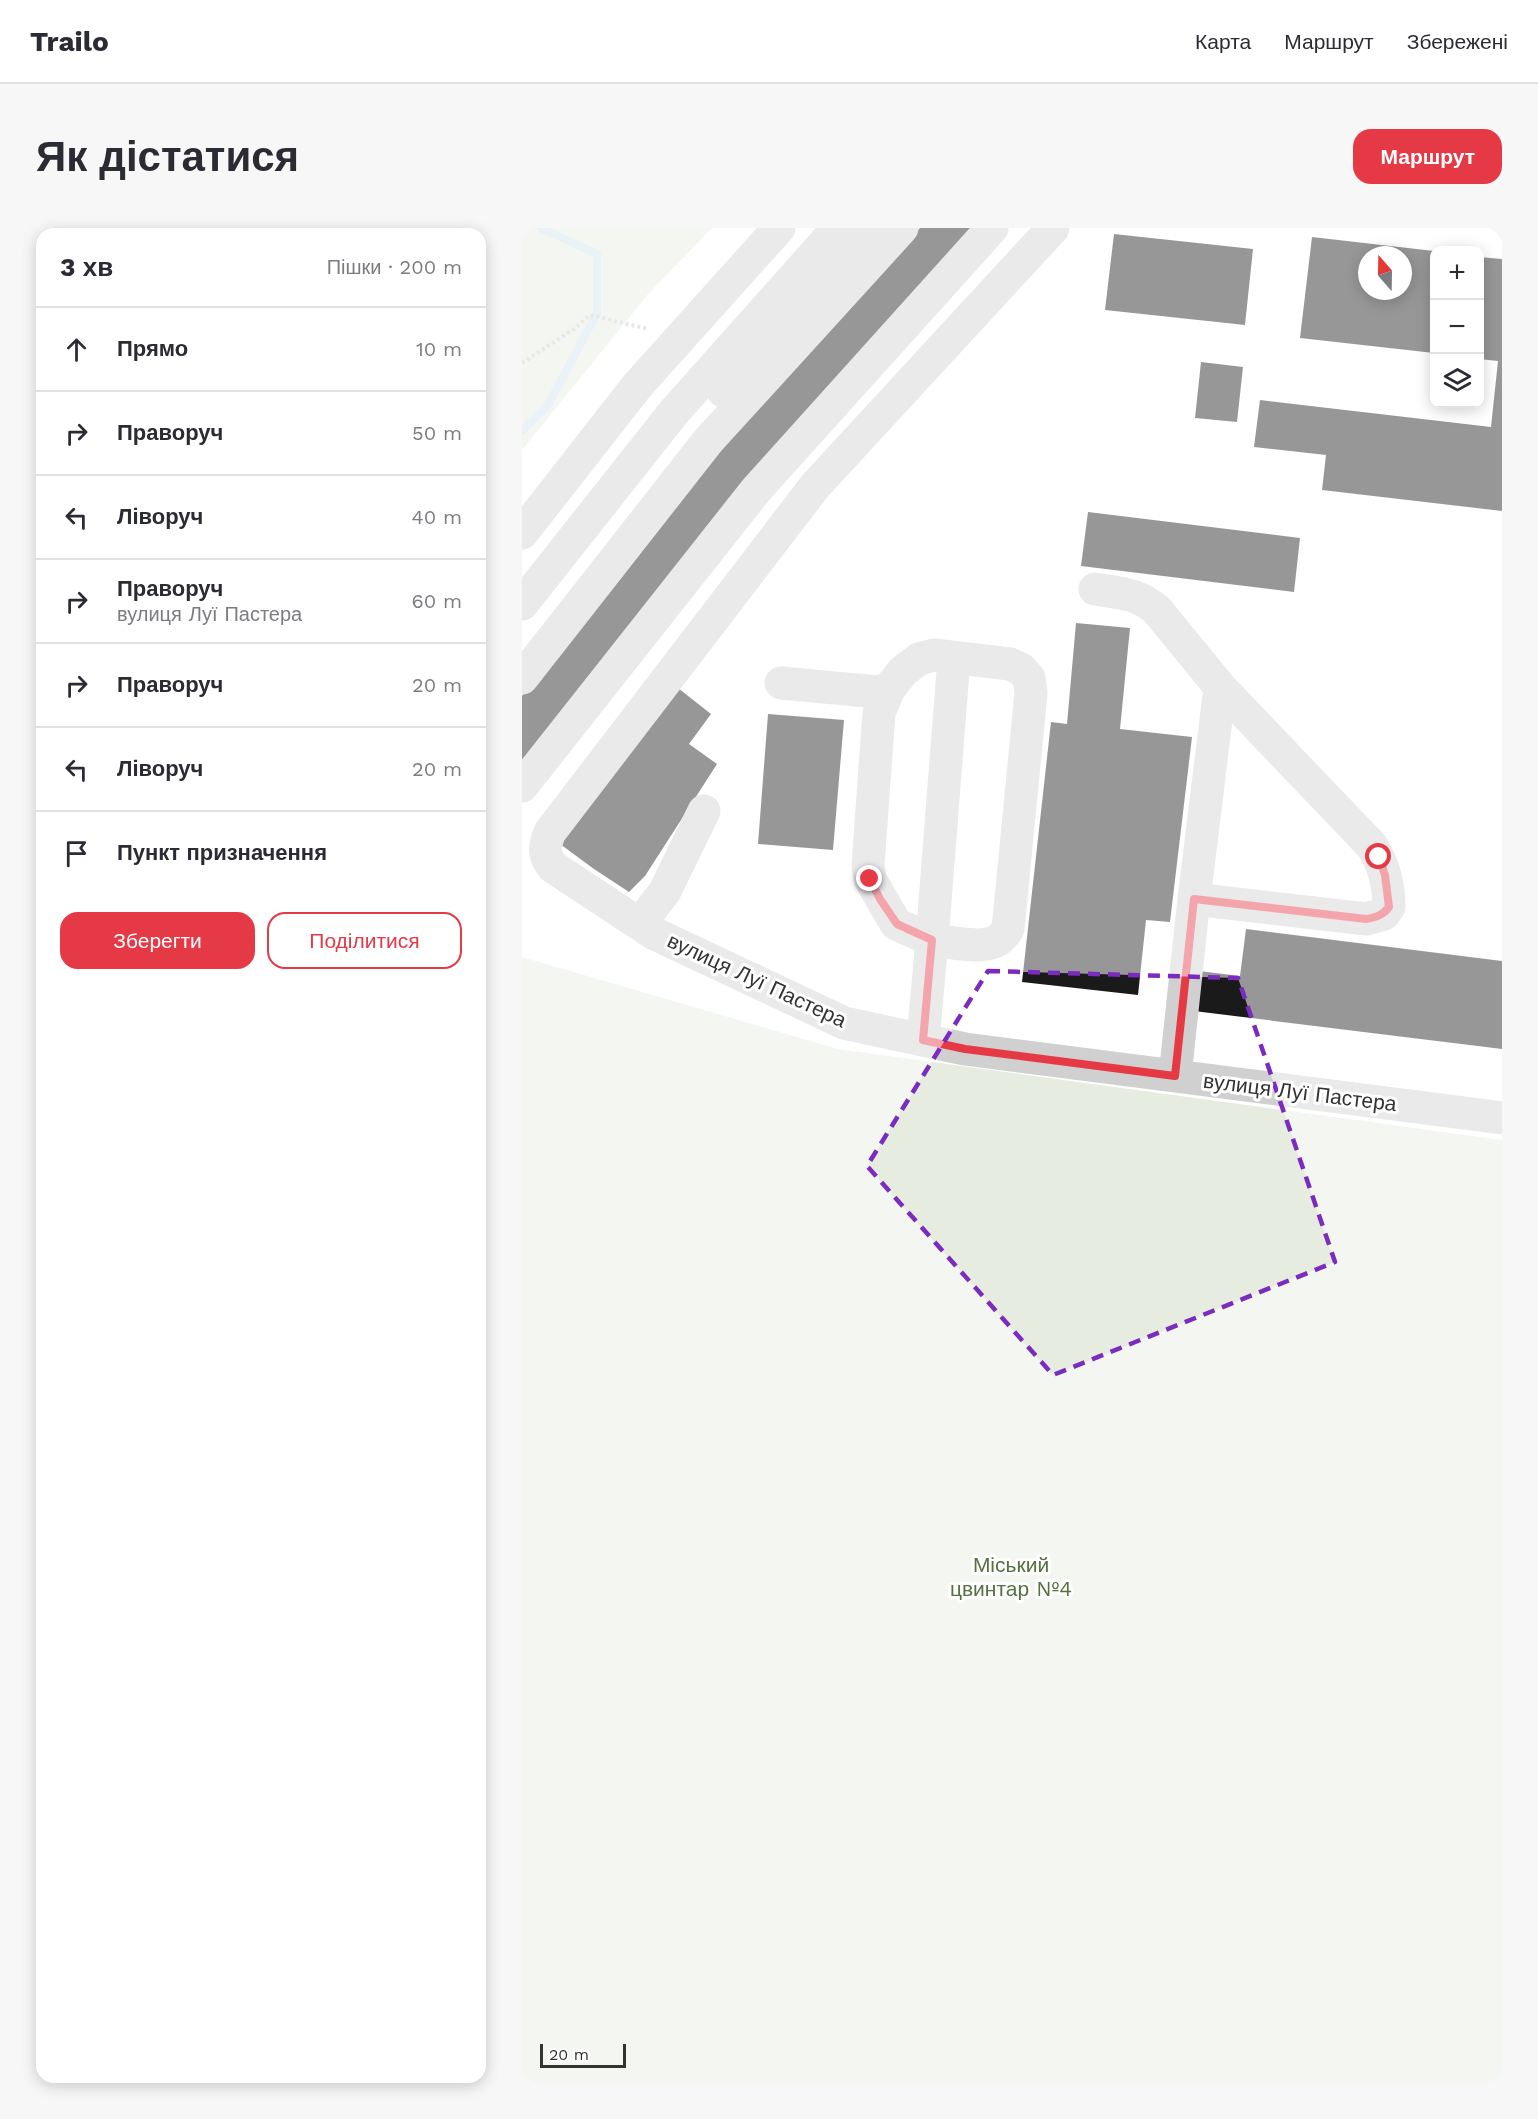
<!DOCTYPE html>
<html lang="uk">
<meta charset="utf-8">
<style>
body{margin:0;font-family:"Work Sans",sans-serif;background:#f7f7f7;color:#2b2b33}
.controls{position:absolute;right:18px;top:18px;display:grid;overflow:hidden;border-radius:12px;box-shadow:0 3px 15px #0003}
.controls button{width:54px;height:54px;display:grid;place-items:center;padding:0;border:0;border-bottom:2px solid #e1e1e2;background:#fff;color:#2b2b33;font:30px sans-serif}
.compass{position:absolute;left:836px;top:18px;width:54px;height:54px;border-radius:50%;background:#fff;box-shadow:0 3px 15px #0003;rotate:340deg}
.scale{position:absolute;left:18px;bottom:15px;width:86px;box-sizing:border-box;padding-left:6px;border:3px solid #333;border-top:0;font-size:16px;line-height:21px;white-space:nowrap;color:#333;-webkit-text-stroke:4px #fff;paint-order:stroke}
.stop{position:absolute;width:18px;height:18px;margin:-14px;border:4px solid #e63946;border-radius:50%;background:#fff}
.stop.end{background:#e63946;border-color:#fff;box-shadow:0 2px 6px #0008}
.list{margin:0;padding:0;list-style:none}
h2{display:flex;justify-content:space-between;align-items:center;height:78px;margin:0;padding:0 24px;font-size:26px}
h2 small{font-size:20px;font-weight:400;color:#7c7c81}
.list li{display:grid;grid-template-columns:39px 1fr auto;gap:18px;align-items:center;box-sizing:border-box;height:84px;padding:0 24px;border-top:2px solid #e1e1e2}
.list b{display:block;font-size:22px;white-space:nowrap}
.list p{margin:0;font-size:20px;white-space:nowrap;color:#7c7c81}
.list em{font-size:20px;font-style:normal;color:#7c7c81}
.actions{display:flex;gap:12px;padding:18px 24px}
.actions a{flex:1;padding:14px 0;border:2px solid #e63946;border-radius:18px;text-align:center;font-size:21px;color:#e63946}
.actions .main{background:#e63946;color:#fff}
.icon{flex:none;width:33px;height:33px;fill:none;stroke:currentColor;stroke-width:2;stroke-linecap:round;stroke-linejoin:round}
.map{position:relative;flex:none;width:980px;height:1855px;overflow:hidden;border-radius:18px}
header{display:flex;align-items:center;gap:36px;box-sizing:border-box;height:84px;padding:0 30px;background:#fff;border-bottom:2px solid #e1e1e2}
header strong{font-size:28px}
nav{display:flex;gap:33px;margin-inline-start:auto;font-size:21px}
.intro{display:flex;align-items:center;justify-content:space-between;box-sizing:border-box;height:144px;padding:0 36px}
h1{margin:0;font-size:42px}
.button{padding:15px 27px;border-radius:18px;background:#e63946;color:#fff;font-size:21px;font-weight:700}
main{display:flex;gap:36px;padding:0 36px}
aside{flex:1;background:#fff;border-radius:18px;box-shadow:0 3px 15px #0003}
.map>svg:first-child{display:block}
.green{fill:#e6ecdf}
.lines{fill:none;stroke-linecap:round;stroke-linejoin:round}
.stream{stroke:#cfe2ee;stroke-width:8}
.building{fill:#1a1a1a;fill-rule:evenodd}
.path{stroke:#cdcdcd;stroke-width:4;stroke-dasharray:3 3;stroke-linecap:butt}
.minor{stroke:#d0d0d0;stroke-width:33}
.route{stroke:#e63946;stroke-width:8}
.marked{fill:none;stroke:#7b2cbf;stroke-width:4.5;stroke-dasharray:12 8;stroke-linejoin:round}
.labels{text-anchor:middle;dominant-baseline:central;stroke-width:6;stroke-linejoin:round;paint-order:stroke}
.street-label{font-size:21px;fill:#333;stroke:#fff}
.park-label{font-size:21px;fill:#56703f;stroke:#fff}
</style>
<header>
<strong>Trailo</strong>
<nav><a>Карта</a><a>Маршрут</a><a>Збережені</a></nav>
</header>
<div class="intro"><h1>Як дістатися</h1><a class="button">Маршрут</a></div>
<main>
<aside>
<h2>3 хв<small>Пішки · 200 m</small></h2>
<ul class="list">
<li><svg class="icon" aria-label="ahead" viewBox="0 0 24 24"><path d="M12 20V5M6 11l6-6 6 6"/></svg><div><b>Прямо</b></div><em>10 m</em></li>
<li><svg class="icon" aria-label="right" viewBox="0 0 24 24"><path d="M7 20v-9h11M14 6l5 5-5 5"/></svg><div><b>Праворуч</b></div><em>50 m</em></li>
<li><svg class="icon" aria-label="left" viewBox="0 0 24 24"><path d="M17 20v-9H6M10 6l-5 5 5 5"/></svg><div><b>Ліворуч</b></div><em>40 m</em></li>
<li><svg class="icon" aria-label="right" viewBox="0 0 24 24"><path d="M7 20v-9h11M14 6l5 5-5 5"/></svg><div><b>Праворуч</b><p>вулиця Луї Пастера</p></div><em>60 m</em></li>
<li><svg class="icon" aria-label="right" viewBox="0 0 24 24"><path d="M7 20v-9h11M14 6l5 5-5 5"/></svg><div><b>Праворуч</b></div><em>20 m</em></li>
<li><svg class="icon" aria-label="left" viewBox="0 0 24 24"><path d="M17 20v-9H6M10 6l-5 5 5 5"/></svg><div><b>Ліворуч</b></div><em>20 m</em></li>
<li><svg class="icon" aria-label="arrive" viewBox="0 0 24 24"><path d="M6 21V4h12l-3 4 3 4H6"/></svg><div><b>Пункт призначення</b></div></li>
</ul>
<div class="actions"><a class="main">Зберегти</a><a>Поділитися</a></div>
</aside>
<div class="map">
<svg width="980" height="1855" viewBox="0 0 980 1855">
<rect width="100%" height="100%" fill="#fff"/>
<path class="green" d="M0,0h190l-63,65 -127,157z
M0,729l316,92 664,91v943h-980z"/>
<g class="lines">
<path class="stream" d="M0,203l26,-26 49,-92v-59l-56,-26"/>
</g>
<path class="building" d="M398,0h53l-451,536v-68l190,-239z
M592,6l139,15 -8,76 -140,-15z
M790,9l122,14v102l-134,-15zM845,27h36v36h-36z
M957,29l23,2v252l-180,-21 4,-35 -72,-8 6,-47 231,27 7,-66 -19,-2z
M679,134l42,5 -6,55 -42,-4z
M566,284l212,26 -6,54 -213,-26z
M554,395l54,5 -10,101 72,8 -22,185 -24,-2 -8,75 -116,-13 29,-260 16,2z
M156,460l33,26 -22,30 28,20 -72,112 -16,16 -35,-23 -34,-25z
M246,486l76,6 -11,130 -75,-6z
M724,701l256,32v88l-308,-38 5,-40 41,5z"/>
<g class="lines">
<path class="path" d="M0,135l52,-34 16,-14 58,14"/>
<path class="minor" d="M531,0l-238,258 -265,346c-6,14 -7,23 3,35l100,66 191,90 121,26 537,69
M201,163l148,-163
M0,305l115,-147 142,-158
M573,361c25,4 42,4 62,21l63,77 -26,212 -19,177
M0,376l152,-192 164,-184
M0,450l186,-237 194,-213
M259,455l97,9 11,-3
M0,558l234,-296 236,-262
M672,671l172,20 18,-5 5,-7c0,-22 -5,-42 -17,-61l-152,-159
M118,696l25,-33 39,-80
M401,812l9,-100c18,2 52,10 66,0 4,-2 7,-7 10,-11l23,-236 -2,-15 -8,-9 -11,-5 -76,-9 -15,4 -16,12 -14,18 -10,24 -11,152 2,14 26,45 36,16 22,-282"/>
</g>
<g class="lines">
<path class="route" d="M348,651l10,20 17,25 35,16 -9,100 42,9 210,27 19,-177 172,20c11,-2 17,-4 23,-12l-4,-32 -6,-18"/>
</g>
<path d="M0 0H980V1855H0ZM466,743l250,7 97,284 -282,113 -186,-209z" fill="#fff" fill-opacity=".55" fill-rule="evenodd"/>
<path class="marked" d="M466,743l250,7 97,284 -282,113 -186,-209z"/>
<g class="labels">
<g class="street-label">
<text transform="translate(235 752) rotate(25)">вулиця Луї Пастера</text>
<text transform="translate(778 864) rotate(7)">вулиця Луї Пастера</text>
</g>
<g class="park-label">
<text x="489" y="1336">Міський<tspan x="489" dy="24">цвинтар №4</tspan></text>
</g>
</g>
</svg>
<div class="controls">
<button>+</button>
<button>−</button>
<button><svg class="icon" aria-label="layers" viewBox="0 0 24 24"><path d="M12 4l9 5-9 5-9-5zM3 14l9 5 9-5"/></svg></button>
</div>
<svg class="compass" viewBox="-18 -18 36 36"><path d="M0-13l5 13h-10z" fill="#e53935"/><path d="M0 13l5-13h-10z" fill="#7c7c81"/></svg>
<div class="scale">20 m</div>
<div class="stop" style="left:857px;top:629px"></div>
<div class="stop end" style="left:348px;top:651px"></div>
</div>
</main>
